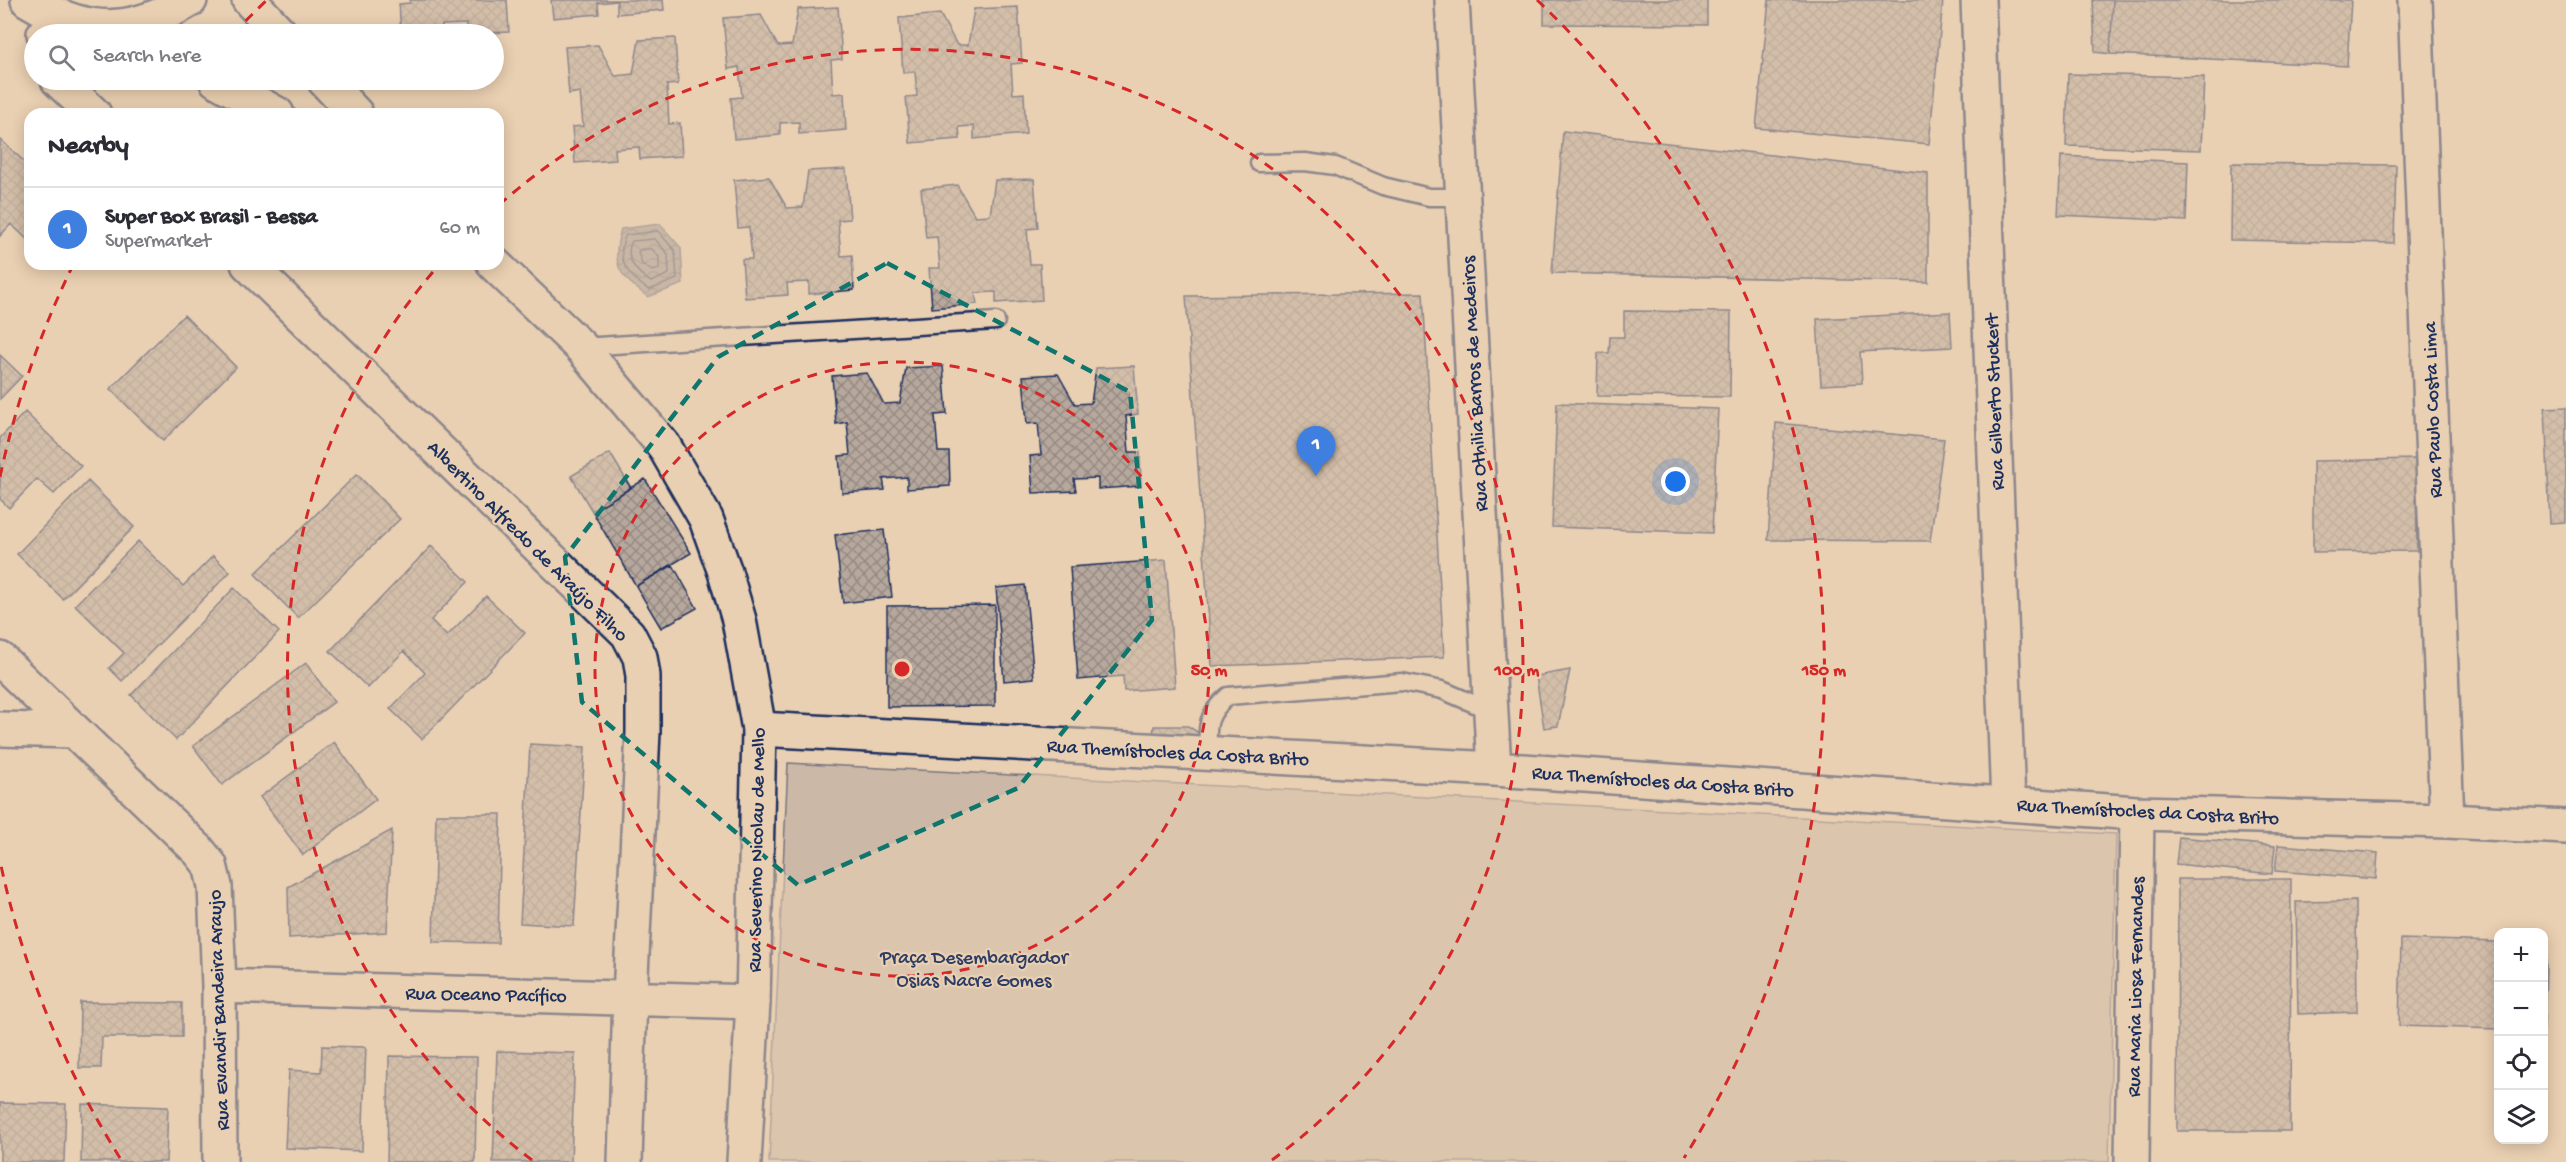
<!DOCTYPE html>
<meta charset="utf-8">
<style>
body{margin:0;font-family:"Gochi Hand",sans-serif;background:#f7f7f7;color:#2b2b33}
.controls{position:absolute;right:18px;bottom:18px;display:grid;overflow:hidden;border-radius:12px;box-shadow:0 3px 15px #0003}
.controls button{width:54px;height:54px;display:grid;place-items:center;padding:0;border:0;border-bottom:2px solid #e1e1e2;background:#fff;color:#2b2b33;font:30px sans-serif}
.you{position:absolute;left:1676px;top:482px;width:21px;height:21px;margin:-15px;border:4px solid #fff;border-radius:50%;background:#1a73e8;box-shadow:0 0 0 9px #1a73e833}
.badge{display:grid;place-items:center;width:39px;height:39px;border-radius:50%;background:#1a73e8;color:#fff;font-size:20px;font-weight:700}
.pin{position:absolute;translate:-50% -50px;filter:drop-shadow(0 2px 3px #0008)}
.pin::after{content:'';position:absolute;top:32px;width:21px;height:18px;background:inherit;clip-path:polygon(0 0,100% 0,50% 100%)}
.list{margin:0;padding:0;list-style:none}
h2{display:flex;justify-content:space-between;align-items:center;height:78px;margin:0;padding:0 24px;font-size:26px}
h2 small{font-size:20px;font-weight:400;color:#7c7c81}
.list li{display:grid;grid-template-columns:39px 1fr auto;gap:18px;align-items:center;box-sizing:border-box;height:84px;padding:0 24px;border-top:2px solid #e1e1e2}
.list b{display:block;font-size:22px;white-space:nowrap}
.list p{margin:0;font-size:20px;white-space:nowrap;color:#7c7c81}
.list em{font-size:20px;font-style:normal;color:#7c7c81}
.icon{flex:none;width:33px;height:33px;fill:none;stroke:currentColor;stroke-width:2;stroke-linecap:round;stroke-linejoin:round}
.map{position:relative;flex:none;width:2566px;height:1162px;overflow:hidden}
.search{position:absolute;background:#fff;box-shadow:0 3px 15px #0003;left:24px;top:24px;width:480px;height:66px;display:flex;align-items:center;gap:15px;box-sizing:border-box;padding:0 21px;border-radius:33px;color:#7c7c81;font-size:22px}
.panel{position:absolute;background:#fff;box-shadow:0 3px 15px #0003;left:24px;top:108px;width:480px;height:162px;border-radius:18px}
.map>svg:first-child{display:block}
.park{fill:#ccb8a6;stroke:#747482;stroke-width:1.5}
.water{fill:url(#water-waves);stroke:#6d6f7f;stroke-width:1.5}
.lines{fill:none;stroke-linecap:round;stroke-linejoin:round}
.shore{stroke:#515974;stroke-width:1.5}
.building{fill:url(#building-cross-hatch);stroke:#1b2f5e;stroke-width:1.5}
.service-casing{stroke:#1b2f5e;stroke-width:21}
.minor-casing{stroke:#1b2f5e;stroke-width:38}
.secondary-casing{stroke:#1b2f5e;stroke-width:38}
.service{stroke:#ead0b2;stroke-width:16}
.minor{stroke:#ead0b2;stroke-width:33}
.secondary{stroke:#ead0b2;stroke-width:33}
.marked{fill:none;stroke:#0f766e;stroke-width:4.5;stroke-dasharray:12 8;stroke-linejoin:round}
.ring{fill:none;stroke:#d62828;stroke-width:3;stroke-dasharray:10 8}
.labels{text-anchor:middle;stroke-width:4.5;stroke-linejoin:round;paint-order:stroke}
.street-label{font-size:20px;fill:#1b2f5e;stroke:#ead0b2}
.park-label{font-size:20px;fill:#2d3d65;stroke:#ead0b2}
.centre{fill:#d62828;stroke:#ead0b2;stroke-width:3}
.ring-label{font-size:18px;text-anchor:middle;font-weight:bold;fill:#d62828;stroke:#ead0b2;stroke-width:4.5;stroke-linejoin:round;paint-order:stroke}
</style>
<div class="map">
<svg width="2566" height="1162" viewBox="0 0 2566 1162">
<defs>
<pattern id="water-waves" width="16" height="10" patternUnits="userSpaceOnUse" patternTransform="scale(1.5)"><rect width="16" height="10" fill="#a39995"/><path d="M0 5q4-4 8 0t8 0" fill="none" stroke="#847d7d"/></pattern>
<pattern id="building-cross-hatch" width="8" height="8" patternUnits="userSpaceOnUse" patternTransform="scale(1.5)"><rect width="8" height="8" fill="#b7a89d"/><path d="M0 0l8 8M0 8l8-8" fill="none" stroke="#948983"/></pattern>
</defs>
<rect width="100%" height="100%" fill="#ead0b2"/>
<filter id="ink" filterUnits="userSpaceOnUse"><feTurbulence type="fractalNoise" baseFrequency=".0167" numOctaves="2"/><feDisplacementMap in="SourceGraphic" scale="12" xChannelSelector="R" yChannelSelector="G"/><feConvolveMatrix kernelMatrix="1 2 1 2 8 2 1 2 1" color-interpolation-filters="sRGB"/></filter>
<g filter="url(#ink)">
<!-- park -->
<path class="park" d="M 788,763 L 2116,834 L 2109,1162 L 769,1162 Z"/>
<!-- water -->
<path class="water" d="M 660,224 L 681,248 L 683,284 L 648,297 C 620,276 610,266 621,229 Z"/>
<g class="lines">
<!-- shore -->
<path class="shore" d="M 658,231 L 675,251 L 677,279 L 649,290 C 629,277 614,259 626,235 Z
M 655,239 L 668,254 L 669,274 L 651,282 C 637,273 623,258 632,241 Z
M 641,249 L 652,249 L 659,257 L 659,269 L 652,271 L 642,264 L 638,252 Z"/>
</g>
<!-- building -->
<path class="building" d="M 410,0 L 507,0 L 509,32 L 466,34 L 466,24 L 442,25 L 443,34 L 401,34 L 399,4 L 410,3 Z
M 551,0 L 663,0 L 664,10 L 617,14 L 617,1 L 598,3 L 599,14 L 553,18 Z
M 1544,0 L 1707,0 L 1707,25 L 1544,24 Z
M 1769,0 L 1943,0 L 1929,144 L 1756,128 Z
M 2093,0 L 2113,0 L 2110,54 L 2095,52 Z
M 2113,0 L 2351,0 L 2347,66 L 2110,54 Z
M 838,7 L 842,59 L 831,60 L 833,94 L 844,93 L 846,130 L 799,134 L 799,122 L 780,123 L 780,135 L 734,139 L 731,98 L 742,97 L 739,67 L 728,69 L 723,18 L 761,15 L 778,46 L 792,45 L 798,9 Z
M 1018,7 L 1022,63 L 1011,64 L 1013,94 L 1024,93 L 1026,134 L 974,139 L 974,126 L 959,127 L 960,139 L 910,143 L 906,97 L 917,96 L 915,72 L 903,73 L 899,18 L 940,14 L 957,45 L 968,45 L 974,9 Z
M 675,38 L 678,84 L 667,85 L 669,124 L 680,123 L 682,156 L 640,159 L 639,147 L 615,149 L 616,160 L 575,163 L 572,127 L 583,126 L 580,92 L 569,94 L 565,47 L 598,45 L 615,76 L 633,74 L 639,40 Z
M 2068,74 L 2204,77 L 2201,150 L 2066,146 Z
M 1563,131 L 1928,173 L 1928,282 L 1552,273 Z
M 0,139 L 30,167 L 30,242 L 11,224 L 0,236 Z
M 2061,156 L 2188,162 L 2186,221 L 2058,215 Z
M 2231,163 L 2396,165 L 2394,243 L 2230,240 Z
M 846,169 L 850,219 L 838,220 L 841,256 L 852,255 L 854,290 L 809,294 L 809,282 L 787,283 L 788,295 L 745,298 L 742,259 L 752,259 L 749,227 L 738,228 L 734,180 L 769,177 L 787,208 L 803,207 L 808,171 Z
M 1034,179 L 1038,228 L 1027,229 L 1030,264 L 1040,264 L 1042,300 L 996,303 L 996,292 L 975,293 L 977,304 L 932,308 L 929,268 L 940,268 L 937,237 L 926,238 L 921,189 L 957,185 L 975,216 L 990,215 L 995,180 Z
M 1423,293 L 1444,657 L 1212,666 L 1186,296 Z
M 1624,311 L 1731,312 L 1730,397 L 1597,396 L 1598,353 L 1609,353 L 1610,337 L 1624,337 Z
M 1950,312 L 1952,347 L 1860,352 L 1862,383 L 1821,385 L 1817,319 Z
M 184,315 L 236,367 L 163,441 L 110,389 Z
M 0,355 L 22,376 L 0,399 Z
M 943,366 L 947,414 L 935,415 L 938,452 L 949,452 L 950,486 L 907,489 L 907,477 L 883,479 L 885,490 L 842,493 L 839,456 L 850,455 L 847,422 L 836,424 L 832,376 L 867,373 L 884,404 L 900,403 L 906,368 Z
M 1134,366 L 1138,414 L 1126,416 L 1129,452 L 1140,452 L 1141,486 L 1098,489 L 1098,478 L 1074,479 L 1076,491 L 1033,493 L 1030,456 L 1041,455 L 1038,423 L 1027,424 L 1023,376 L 1058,374 L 1075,404 L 1091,403 L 1096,368 Z
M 1557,403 L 1718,409 L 1712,533 L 1552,527 Z
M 2566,407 L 2566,522 L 2550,523 L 2545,408 Z
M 25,412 L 81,466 L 54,494 L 37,479 L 9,508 L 0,499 L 0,438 Z
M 1776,423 L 1944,439 L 1930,541 L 1768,540 Z
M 610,453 L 631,488 L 592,511 L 571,476 Z
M 2416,459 L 2417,551 L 2313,552 L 2313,461 Z
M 357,474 L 400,519 L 298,618 L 255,574 Z
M 645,479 L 691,553 L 636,586 L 592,511 Z
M 88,481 L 134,527 L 63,599 L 17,554 Z
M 884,530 L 892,597 L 843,603 L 835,535 Z
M 138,541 L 183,586 L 213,556 L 230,572 L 122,681 L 109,668 L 124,653 L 75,605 Z
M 431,546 L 468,582 L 431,620 L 447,636 L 486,596 L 525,633 L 422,739 L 390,709 L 425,673 L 404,651 L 368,688 L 330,651 Z
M 1166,560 L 1175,687 L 1124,691 L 1123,676 L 1078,680 L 1070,567 Z
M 673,565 L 697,608 L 661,628 L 636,586 Z
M 1025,585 L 1034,678 L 1004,681 L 996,588 Z
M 234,588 L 279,632 L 176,740 L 131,695 Z
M 995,605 L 995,706 L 887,707 L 887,606 Z
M 306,663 L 334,702 L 222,785 L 193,746 Z
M 1570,670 L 1558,726 L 1544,728 L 1536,676 Z
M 1154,726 L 1188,726 L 1199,733 L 1196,740 L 1152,743 Z
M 334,742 L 376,799 L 303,855 L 260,797 Z
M 530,744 L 585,747 L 574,926 L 520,923 Z
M 436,814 L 501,814 L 498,943 L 433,942 Z
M 392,830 L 387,932 L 289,938 L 288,887 Z
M 2179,837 L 2275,846 L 2272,874 L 2176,864 Z
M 2278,845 L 2378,853 L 2376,879 L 2275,871 Z
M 2178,879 L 2291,879 L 2290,1131 L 2177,1131 Z
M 2356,901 L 2357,1012 L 2298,1014 L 2296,902 Z
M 2401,939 L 2498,942 L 2498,1029 L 2399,1026 Z
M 2544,943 L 2547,943 L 2544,1030 Z
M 80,1002 L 182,1003 L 182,1037 L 102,1037 L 101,1068 L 79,1068 Z
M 322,1046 L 366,1047 L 362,1151 L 285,1148 L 289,1070 L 321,1072 Z
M 497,1051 L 575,1053 L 571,1162 L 493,1162 Z
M 389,1056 L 477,1057 L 475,1162 L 387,1162 Z
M 0,1103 L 66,1104 L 64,1162 L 0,1162 Z
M 82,1104 L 168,1107 L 166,1162 L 81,1162 Z"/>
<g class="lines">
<!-- service casing -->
<g class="service-casing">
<path id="service" d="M 1259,163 L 1305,162 L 1335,166 L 1383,186 L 1429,197 L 1463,197
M 582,347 L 996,321
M 1208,753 C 1207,726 1206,715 1228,696 L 1402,682 L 1442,690 L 1491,711"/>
</g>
<!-- minor casing -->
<g class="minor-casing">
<path id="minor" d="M 1452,0 L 1494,769
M 1978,0 L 2008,804
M 2415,0 L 2447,821
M 44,34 L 56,17
M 58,80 L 94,114
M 248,264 L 628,634 L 640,657 L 643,676 L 643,732 L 630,996 L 625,1162
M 0,659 L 198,850 L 210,865 L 215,886 L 219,986 L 220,1162
M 0,729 L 74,731
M 759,729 L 1494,769 L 2137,813 L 2447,821 L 2566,827
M 219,986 L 753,1002
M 2132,1162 L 2137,813"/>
</g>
<!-- secondary casing -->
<g class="secondary-casing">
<path id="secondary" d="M 28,0 C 87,36 131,35 190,0
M 249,0 L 281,34
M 216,80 L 277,114
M 324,80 L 356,114
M 494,264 L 581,347 L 664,446 L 706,519 L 725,572 L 739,620 L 759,729 L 753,1002 L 744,1162"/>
</g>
<!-- service -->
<use href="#service" class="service"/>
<!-- minor -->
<use href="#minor" class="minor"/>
<!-- secondary -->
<use href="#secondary" class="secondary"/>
</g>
</g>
<!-- marked area -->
<path d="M0 0H2566V1162H0ZM 887,263 L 1130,392 L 1152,620 L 1018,788 L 798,885 L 582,702 L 565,557 L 718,357 Z" fill="#ead0b2" fill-opacity=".55" fill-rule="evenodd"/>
<path class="marked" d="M 887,263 L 1130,392 L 1152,620 L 1018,788 L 798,885 L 582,702 L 565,557 L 718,357 Z"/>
<!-- distance rings -->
<g class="ring">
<circle cx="902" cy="669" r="307"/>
<path d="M532 1160A615 615 0 0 1 438 266M499 205A615 615 0 1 1 1272 1160"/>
<path d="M120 1158A922 922 0 0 1 0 861M0 477A922 922 0 0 1 73 265M233 34A922 922 0 0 1 267 0M1537 0A922 922 0 0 1 1684 1158"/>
</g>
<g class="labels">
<!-- street labels -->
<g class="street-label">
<text transform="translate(1473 384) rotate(-93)" y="7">Rua Othilia Barros de Medeiros</text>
<text transform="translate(1993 402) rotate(-92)" y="7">Rua Gilberto Stuckert</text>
<text transform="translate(2431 410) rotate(-92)" y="7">Rua Paulo Costa Lima</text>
<text transform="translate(529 540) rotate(45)" y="7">Albertino Alfredo de Araújo Filho</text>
<text transform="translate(1178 751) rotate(3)" y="7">Rua Themístocles da Costa Brito</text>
<text transform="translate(1663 780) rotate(4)" y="7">Rua Themístocles da Costa Brito</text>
<text transform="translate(2148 810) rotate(3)" y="7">Rua Themístocles da Costa Brito</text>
<text transform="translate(755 850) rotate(-89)" y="7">Rua Severino Nicolau de Mello</text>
<text transform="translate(2134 987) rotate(-89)" y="7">Rua Maria Liosa Fernandes</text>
<text transform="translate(486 993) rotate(1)" y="7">Rua Oceano Pacífico</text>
<text transform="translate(217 1010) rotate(-92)" y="7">Rua Evandir Bandeira Araujo</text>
</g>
<!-- park labels -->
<g class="park-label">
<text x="974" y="963">Praça Desembargador<tspan x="974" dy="23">Osias Nacre Gomes</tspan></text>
</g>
</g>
<circle cx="902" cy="669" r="9" class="centre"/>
<g class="ring-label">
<text x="1209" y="675">50 m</text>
<text x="1517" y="675">100 m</text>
<text x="1824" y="675">150 m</text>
</g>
</svg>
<div class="controls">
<button>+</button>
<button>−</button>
<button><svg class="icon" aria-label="locate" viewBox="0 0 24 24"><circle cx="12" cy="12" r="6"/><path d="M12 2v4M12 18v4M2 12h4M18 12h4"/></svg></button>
<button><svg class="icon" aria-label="layers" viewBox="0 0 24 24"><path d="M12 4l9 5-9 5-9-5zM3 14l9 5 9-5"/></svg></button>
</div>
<div class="you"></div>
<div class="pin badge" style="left:1316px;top:476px;background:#3f7fe0">1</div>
<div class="search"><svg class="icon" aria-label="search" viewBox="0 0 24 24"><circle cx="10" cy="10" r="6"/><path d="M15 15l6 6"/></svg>Search here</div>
<section class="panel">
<h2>Nearby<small></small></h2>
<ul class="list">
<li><span class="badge" style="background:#3f7fe0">1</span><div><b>Super Box Brasil - Bessa</b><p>Supermarket</p></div><em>60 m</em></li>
</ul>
</section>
</div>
